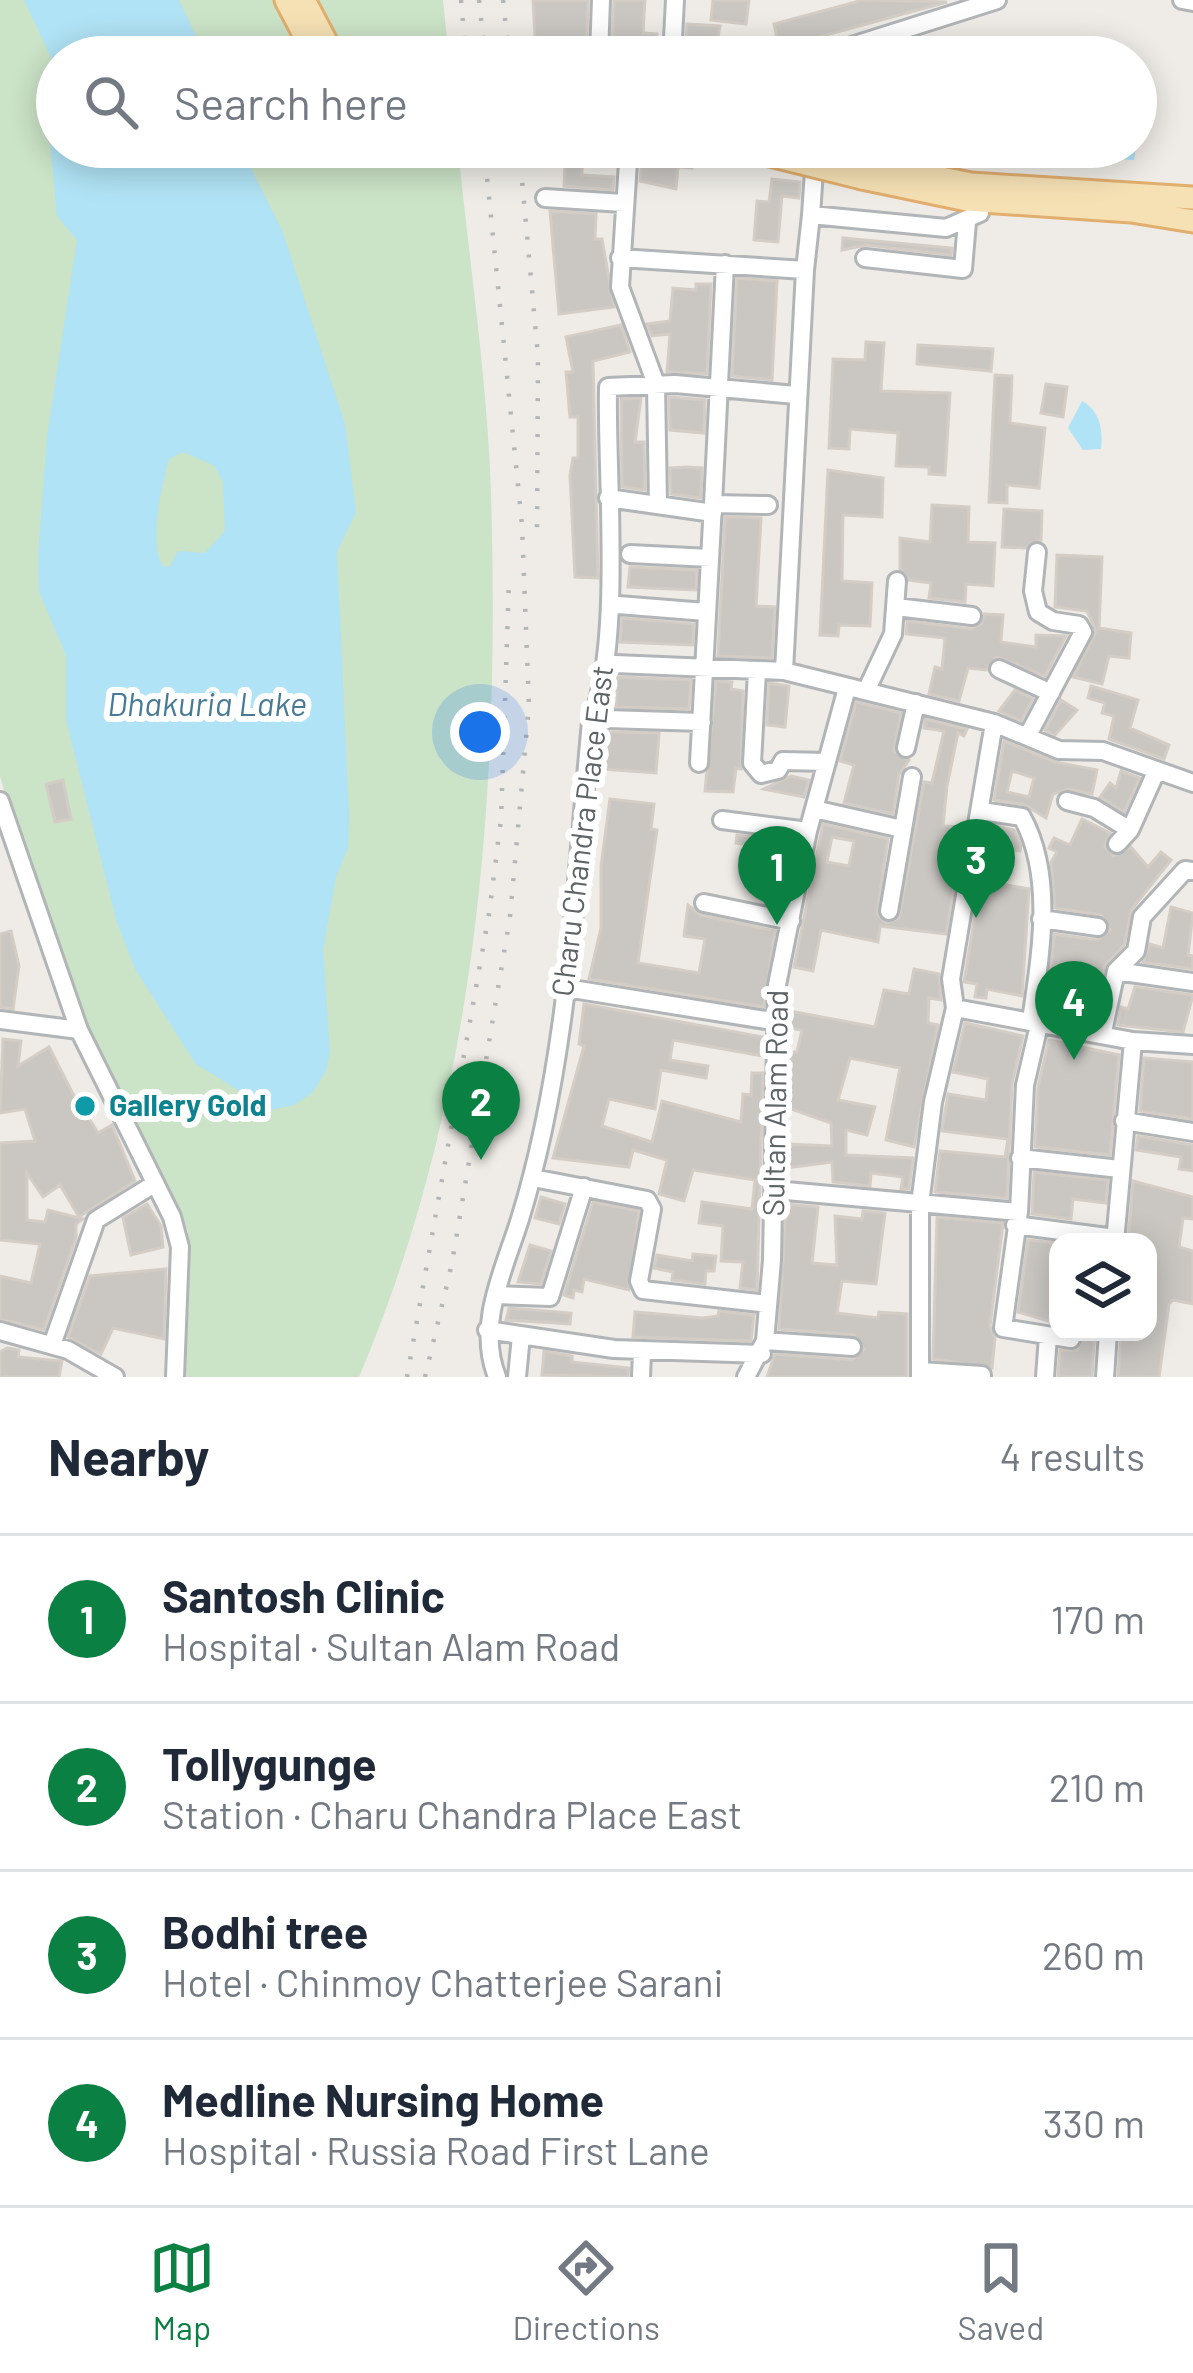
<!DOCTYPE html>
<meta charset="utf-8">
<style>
body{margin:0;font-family:Barlow,sans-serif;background:#f2f2f3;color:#1f2937}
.controls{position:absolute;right:36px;bottom:36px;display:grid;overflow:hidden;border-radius:24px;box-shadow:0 6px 30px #0003}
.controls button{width:108px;height:108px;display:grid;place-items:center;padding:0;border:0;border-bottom:3px solid #e0e1e3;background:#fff;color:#1f2937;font:60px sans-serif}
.you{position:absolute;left:480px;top:732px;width:42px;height:42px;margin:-30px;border:9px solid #fff;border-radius:50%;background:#1a73e8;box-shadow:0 0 0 18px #1a73e833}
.badge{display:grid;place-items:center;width:78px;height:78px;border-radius:50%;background:#0b8043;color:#fff;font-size:39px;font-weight:700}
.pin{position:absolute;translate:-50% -99px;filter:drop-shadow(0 3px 6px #0008)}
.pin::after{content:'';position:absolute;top:63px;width:42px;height:36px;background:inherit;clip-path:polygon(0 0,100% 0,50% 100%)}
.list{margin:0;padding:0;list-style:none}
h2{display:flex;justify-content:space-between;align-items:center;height:156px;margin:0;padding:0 48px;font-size:51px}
h2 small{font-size:39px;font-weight:400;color:#747a83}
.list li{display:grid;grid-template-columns:78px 1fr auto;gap:36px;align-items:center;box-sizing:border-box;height:168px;padding:0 48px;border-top:3px solid #e0e1e3}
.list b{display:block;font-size:45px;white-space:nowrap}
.list p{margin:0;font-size:39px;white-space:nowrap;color:#747a83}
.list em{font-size:39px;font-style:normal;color:#747a83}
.icon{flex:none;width:66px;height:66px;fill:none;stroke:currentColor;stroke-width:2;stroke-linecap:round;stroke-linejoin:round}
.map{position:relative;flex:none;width:1193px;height:1377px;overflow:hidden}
.search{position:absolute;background:#fff;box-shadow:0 6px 30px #0003;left:36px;right:36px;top:36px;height:132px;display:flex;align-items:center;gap:30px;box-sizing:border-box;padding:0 42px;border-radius:66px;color:#747a83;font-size:45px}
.sheet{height:828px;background:#fff}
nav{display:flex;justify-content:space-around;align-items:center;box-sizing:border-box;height:168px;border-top:3px solid #e0e1e3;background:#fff;font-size:33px;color:#747a83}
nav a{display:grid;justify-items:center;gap:6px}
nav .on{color:#0b8043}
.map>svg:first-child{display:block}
.green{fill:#cbe3c7}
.water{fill:#b0e3f5;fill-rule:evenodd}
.building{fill:#cac7c3;stroke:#d3cdc6;stroke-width:3;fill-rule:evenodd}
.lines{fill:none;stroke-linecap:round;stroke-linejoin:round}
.minor-casing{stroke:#b2b5b7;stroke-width:22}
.major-casing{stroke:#e1ae6d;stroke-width:27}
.minor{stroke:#fff;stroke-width:16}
.major{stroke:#f6e1b5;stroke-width:21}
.rail{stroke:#b4b5b5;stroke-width:4.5;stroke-dasharray:3 15;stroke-linecap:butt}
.major-bridge-casing{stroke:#e1ae6d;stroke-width:27;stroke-linecap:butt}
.major-bridge{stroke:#f6e1b5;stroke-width:21}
.culture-dot{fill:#0f9aa8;stroke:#fff;stroke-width:4.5}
.labels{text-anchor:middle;stroke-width:12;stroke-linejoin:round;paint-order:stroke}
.street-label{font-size:30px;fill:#5e6365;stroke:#fff}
.culture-label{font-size:30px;font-weight:bold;fill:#0d838f;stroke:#fff;text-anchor:start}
.water-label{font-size:33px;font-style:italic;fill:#477a96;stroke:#fff}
</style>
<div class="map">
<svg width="1193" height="1377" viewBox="0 0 1193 1377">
<rect width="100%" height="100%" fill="#efece7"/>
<!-- green -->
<path class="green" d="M 0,0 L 443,0 L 449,57 L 57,57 L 57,147 L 458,147 C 469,261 487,377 491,492 C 500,792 478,1098 359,1377 L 183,1377 L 188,1231 L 83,1037 L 44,935 L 0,776 Z"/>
<!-- water -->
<path class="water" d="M 24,0 L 179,0 L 206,57 L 57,57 L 57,70 Z
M 57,96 L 57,147 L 240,147 L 282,230 L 345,424 L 356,512 L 337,552 L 349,815 L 348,848 L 336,877 L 323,949 L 330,1052 L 326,1071 L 312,1093 L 294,1105 L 270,1110 L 196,1064 L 135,969 L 117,923 L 66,720 L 66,655 L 39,592 L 38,558 L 47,436 L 77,240 L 57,216 L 47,109 ZM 183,452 L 215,466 L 223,483 L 225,531 L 205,553 L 178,551 L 170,566 L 164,567 C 147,548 162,484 169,459 Z
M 1033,147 L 1136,147 L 1134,160 L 1036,153 Z
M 1082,401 C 1100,411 1103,429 1101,449 L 1083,450 L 1068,428 Z"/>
<!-- building -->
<path class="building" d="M 533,0 L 588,0 L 587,41 L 565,42 L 560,57 L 536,57 Z
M 614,0 L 645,0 L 643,33 L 657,34 L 656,44 L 612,43 Z
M 713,0 L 749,0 L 746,24 L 711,20 Z
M 863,0 L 947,2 L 779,48 L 774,24 Z
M 687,24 L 720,26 L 717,42 L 773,47 L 772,57 L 685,53 Z
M 566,147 L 583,148 L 582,175 L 614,177 L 613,190 L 564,186 Z
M 643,147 L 694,152 L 692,168 L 678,167 L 676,189 L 640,181 Z
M 772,179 L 800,182 L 799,198 L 782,196 L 778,242 L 754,240 L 757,201 L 769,202 Z
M 550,211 L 596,214 L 595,239 L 602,239 L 614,307 L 559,314 Z
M 843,238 L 952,248 L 951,255 L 866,245 L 842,250 Z
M 737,278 L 777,281 L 772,380 L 732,376 Z
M 696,284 L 711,284 L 707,374 L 667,372 L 670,334 L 652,336 L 647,324 L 670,321 L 673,288 L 696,290 Z
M 621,325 L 630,352 L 593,361 L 598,578 L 575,577 L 570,475 L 573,458 L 578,458 L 578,417 L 570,417 L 566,372 L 573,372 L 566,337 Z
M 866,342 L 884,343 L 881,391 L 950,393 L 945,475 L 929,474 L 929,467 L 896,466 L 898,433 L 850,429 L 849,449 L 829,448 L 833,359 L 865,360 Z
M 918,345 L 993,349 L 991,371 L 917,364 Z
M 995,375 L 1012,376 L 1010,423 L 1045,428 L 1039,488 L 1007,485 L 1007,503 L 989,502 Z
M 1046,384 L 1067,387 L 1063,417 L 1041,413 Z
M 669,397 L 705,400 L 704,433 L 670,430 Z
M 641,398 L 635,442 L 644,442 L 645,490 L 622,487 L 621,399 Z
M 686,467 L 702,468 L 701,498 L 671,494 L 670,468 Z
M 828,470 L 883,478 L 882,517 L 843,515 L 842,581 L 872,583 L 870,626 L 839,625 L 838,636 L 820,635 Z
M 932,505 L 969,507 L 968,542 L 995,543 L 993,586 L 966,584 L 965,602 L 929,598 L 931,583 L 909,580 L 900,569 L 900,538 L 930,542 Z
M 1004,509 L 1042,511 L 1041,540 L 1025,548 L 1002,547 Z
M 725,517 L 761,518 L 756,606 L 775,607 L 772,658 L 718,656 Z
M 1057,555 L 1102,557 L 1099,628 L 1131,633 L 1129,658 L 1109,656 L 1102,684 L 1073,677 L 1096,631 L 1087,611 L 1055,607 Z
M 630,567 L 697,570 L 696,590 L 628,587 Z
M 984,614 L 1003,615 L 1001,642 L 1036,647 L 1036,635 L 1066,636 L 1045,676 L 997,657 L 986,670 L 968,668 L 959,701 L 929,694 L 935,667 L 942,669 L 945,638 L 906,634 L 907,621 L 972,629 L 981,624 Z
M 622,618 L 694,624 L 693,645 L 620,642 Z
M 617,677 L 691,680 L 689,709 L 616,707 Z
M 716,681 L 732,682 L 731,689 L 743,691 L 741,769 L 736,768 L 733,792 L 705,791 Z
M 769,683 L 789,686 L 785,727 L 767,725 Z
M 1091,686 L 1138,700 L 1130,728 L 1169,745 L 1164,759 L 1109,739 L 1114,716 L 1102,713 L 1105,703 L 1088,698 Z
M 1015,690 L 1033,699 L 1021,721 L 999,711 Z
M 1061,700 L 1077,710 L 1055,735 L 1045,730 Z
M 856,702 L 901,713 L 894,751 L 909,760 L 899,775 L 893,814 L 844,803 L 854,765 L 840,761 Z
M 925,719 L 967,729 L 964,736 L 958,733 L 947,786 L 943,826 L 964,827 L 946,934 L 880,926 L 878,942 L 821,930 L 813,971 L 794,967 L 823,824 L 888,839 L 877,914 L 886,923 L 899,918 L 924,782 L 932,783 L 944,731 L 924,728 ZM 832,837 L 854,841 L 849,866 L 827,862 Z
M 607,732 L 659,733 L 656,773 L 603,769 Z
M 1004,741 L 1055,762 L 1097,770 L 1092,794 L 1069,789 L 1053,794 L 1046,818 L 1025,805 L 994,800 ZM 1012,771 L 1034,778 L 1029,797 L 1007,792 Z
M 1121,771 L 1140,778 L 1124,812 L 1100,797 L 1110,783 L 1116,788 Z
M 791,776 L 809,780 L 804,797 L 764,789 Z
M 63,780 L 71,819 L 55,822 L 46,784 Z
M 610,799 L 654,804 L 651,829 L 657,830 L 638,963 L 699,973 L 705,939 L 684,936 L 688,905 L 701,915 L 775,931 L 764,1007 L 589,979 L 601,928 L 601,866 Z
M 1082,819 L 1110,833 L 1105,847 L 1113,856 L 1131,847 L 1148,867 L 1161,852 L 1171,860 L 1132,909 L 1124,945 L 1104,967 L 1096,1003 L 1048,993 L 1054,934 L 1097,940 L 1110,930 L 1101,915 L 1055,908 L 1051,862 L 1057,852 L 1049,848 L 1054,838 L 1070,845 Z
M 990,825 L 1014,830 L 1021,846 L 1020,851 L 996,847 L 991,882 L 1029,889 L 1022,996 L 987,989 L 986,998 L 975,997 L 977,984 L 964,982 Z
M 737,835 L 793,842 L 786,876 L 767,873 L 767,848 L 736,843 Z
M 1171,907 L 1193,913 L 1188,955 L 1193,956 L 1193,969 L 1143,962 L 1150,944 L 1163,948 Z
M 11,931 L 19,966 L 13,1009 L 0,1007 L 0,934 Z
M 914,969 L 939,974 L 941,1000 L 929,998 L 928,1023 L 938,1025 L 914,1147 L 886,1140 L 900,1068 L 850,1058 L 838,1100 L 875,1107 L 867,1135 L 846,1130 L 846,1155 L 913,1158 L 909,1189 L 901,1189 L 903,1177 L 871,1173 L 870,1186 L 833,1182 L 832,1162 L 786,1168 L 787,1144 L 832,1146 L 831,1123 L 788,1108 L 789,1052 L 797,1052 L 802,1030 L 789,1028 L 790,1011 L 875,1027 L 884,990 L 909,994 Z
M 1135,987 L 1193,995 L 1183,1032 L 1118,1025 L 1121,1007 L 1128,1009 Z
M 584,1004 L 763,1037 L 763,1056 L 673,1040 L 670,1060 L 708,1066 L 706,1078 L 661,1070 L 655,1109 L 609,1099 L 602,1126 L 652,1142 L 662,1101 L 741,1122 L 743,1094 L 751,1095 L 752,1073 L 763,1073 L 757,1290 L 740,1288 L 743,1262 L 721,1261 L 723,1226 L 699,1223 L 702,1202 L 752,1209 L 755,1180 L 693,1170 L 684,1201 L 659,1194 L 667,1160 L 633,1150 L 629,1167 L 553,1158 L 584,1046 L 579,1044 Z
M 965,1023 L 1023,1036 L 1012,1084 L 1007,1198 L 935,1192 L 940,1151 L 1005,1157 L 1008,1139 L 942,1131 L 948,1094 L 986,1100 L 988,1079 L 953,1072 Z
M 3,1039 L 21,1041 L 18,1066 L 49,1047 L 73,1094 L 79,1102 L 87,1097 L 93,1107 L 85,1112 L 98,1133 L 112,1125 L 135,1181 L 79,1217 L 60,1185 L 43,1197 L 27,1173 L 27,1220 L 45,1222 L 48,1210 L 83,1219 L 76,1224 L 76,1238 L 44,1330 L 0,1319 L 0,1276 L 31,1283 L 40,1244 L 0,1240 L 0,1143 L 35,1141 L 25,1109 L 0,1113 Z
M 1049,1040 L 1119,1055 L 1110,1155 L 1035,1147 L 1038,1087 Z
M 1144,1058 L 1193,1062 L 1193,1119 L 1140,1111 Z
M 1138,1136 L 1193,1145 L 1193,1171 L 1179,1169 L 1181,1157 L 1136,1150 Z
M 1034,1172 L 1108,1180 L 1106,1203 L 1073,1199 L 1071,1219 L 1032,1214 Z
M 1133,1181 L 1193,1197 L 1193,1219 L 1183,1218 L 1179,1247 L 1193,1251 L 1193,1304 L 1173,1300 L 1169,1304 L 1159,1377 L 1118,1377 L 1121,1332 L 1148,1333 L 1151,1303 L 1148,1242 L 1128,1242 Z
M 541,1197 L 565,1204 L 559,1224 L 535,1218 Z
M 593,1202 L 639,1211 L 629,1290 L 584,1279 L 582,1292 L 574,1290 L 573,1298 L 564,1295 Z
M 147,1204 L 161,1226 L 163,1247 L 131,1255 L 123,1218 Z
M 786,1204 L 818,1207 L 812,1263 L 837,1265 L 835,1216 L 862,1219 L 863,1211 L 885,1213 L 876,1284 L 842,1281 L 837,1313 L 878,1318 L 879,1312 L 907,1314 L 907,1377 L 767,1377 L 775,1354 L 852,1360 L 864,1349 L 854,1335 L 779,1329 Z
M 937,1217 L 1003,1223 L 990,1326 L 995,1338 L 992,1368 L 933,1359 Z
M 1028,1240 L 1058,1243 L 1058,1324 L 1018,1312 Z
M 530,1245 L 551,1251 L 541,1284 L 518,1282 Z
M 693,1254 L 716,1256 L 714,1271 L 706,1271 L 705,1284 L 672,1280 L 673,1272 L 654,1268 L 657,1255 L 692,1261 Z
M 166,1269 L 164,1339 L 113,1328 L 101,1354 L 68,1337 L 90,1276 Z
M 509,1308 L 571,1313 L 570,1324 L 506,1320 Z
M 719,1311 L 754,1315 L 751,1341 L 633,1337 L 635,1312 L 703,1318 L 718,1316 Z
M 1084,1332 L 1095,1332 L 1092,1377 L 1058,1377 L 1060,1350 L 1077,1350 Z
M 7,1348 L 19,1350 L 18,1357 L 62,1361 L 59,1377 L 0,1377 L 0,1352 Z
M 544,1351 L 572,1356 L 572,1362 L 629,1368 L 628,1377 L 542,1375 Z"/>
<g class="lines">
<!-- minor casing -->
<g class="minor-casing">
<path id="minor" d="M 1182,0 L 1193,2
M 572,53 L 599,55 L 601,0
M 599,55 L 672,57
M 672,57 L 675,0
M 817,57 L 997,0
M 629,147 L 620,287 L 656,384 L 658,504
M 545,198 L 623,203
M 811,215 L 815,156
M 620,258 L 805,270 L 811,215 L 946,228 L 980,213
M 865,258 L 963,269 L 967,222
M 805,270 L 784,671 L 994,723 L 1059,750 L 1103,751 L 1193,783
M 608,498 L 713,513
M 713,504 L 725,264
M 630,554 L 710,558
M 618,605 L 706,612
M 896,607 L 972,616
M 615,664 L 784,671
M 999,669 L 1051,693
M 757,671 L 752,763 L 761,774 L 778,770 L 783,761 L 827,762
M 866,691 L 893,634 L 897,581
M 607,719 L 702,722
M 1028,735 L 1083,632 L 1079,625 L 1053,621 L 1038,612 L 1033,591 L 1037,552
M 906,748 L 916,703
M 699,763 L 713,504 L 768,505
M 0,801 L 79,1030 L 172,1217 L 180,1247 L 175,1377
M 1067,801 L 1094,808 L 1130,830
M 814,809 L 902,829
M 981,811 L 1022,817 C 1054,875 1041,951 1032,1014 L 1039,1025 L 1025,1085 L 1019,1212 L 1003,1328 L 1071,1339 L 1071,1332
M 722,820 L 808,831
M 1117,844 L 1130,830 L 1156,772
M 704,903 L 791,921
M 889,911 L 912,777
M 1041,919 L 1098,927
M 1116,971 L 1193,982
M 566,988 L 778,1022
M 955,1008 L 1133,1041 L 1193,1045
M 0,1020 L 79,1030
M 1103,1032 L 1116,971 L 1136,951 L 1142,917 L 1185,870 L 1193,871
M 1124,1121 L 1193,1132
M 1020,1158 L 1120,1169
M 533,1178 L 647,1200 L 652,1209 L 639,1281 L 643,1290 L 768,1304
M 775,1190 L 1019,1212
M 1015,1225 L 1115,1238
M 1115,1242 L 1133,1041
M 496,1295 L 550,1297 L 584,1187
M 487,1330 L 614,1349 L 762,1354
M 0,1331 L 68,1350 L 115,1377
M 765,1341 L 852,1347
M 52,1345 L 96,1220 L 154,1184
M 920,1371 L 982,1375
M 497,1377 C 476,1324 504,1270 520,1219 C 569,1060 575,887 591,722 C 623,644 606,476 608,387 L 675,384 L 796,395
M 517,1377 L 521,1336
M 641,1377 L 642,1351
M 746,1377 L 765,1341 L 772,1260 L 777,985 L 808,831 L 847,688
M 920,1377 L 920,1204 L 933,1102 L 955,1008 L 951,979 L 994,723
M 1045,1377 L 1048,1336
M 1105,1377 L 1108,1332"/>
</g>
<!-- major casing -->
<g class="major-casing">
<path id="major" d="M 286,0 L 316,57
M 304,0 L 334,57
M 862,162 L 971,184 L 1193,198
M 862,178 L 967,200 L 1131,211 L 1193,221"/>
</g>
<!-- minor -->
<use href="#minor" class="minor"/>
<!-- major -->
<use href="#major" class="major"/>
<!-- rail -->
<path class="rail" d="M 461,0 L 466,57
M 479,0 L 485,57
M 503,0 L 509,57
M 519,147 L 538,356 L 537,534
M 407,1377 L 489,914 L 501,819 L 509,581
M 425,1377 L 452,1263 L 510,917 L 529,706 L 522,525 L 484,147"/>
<!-- major-bridge casing -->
<g class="major-bridge-casing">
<path id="major-bridge" d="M 737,147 L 862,178
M 801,147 L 862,162"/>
</g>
<!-- major-bridge -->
<use href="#major-bridge" class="major-bridge"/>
</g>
<!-- markers -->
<circle class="culture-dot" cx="85" cy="1106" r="12"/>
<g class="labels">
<!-- street labels -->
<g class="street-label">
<text transform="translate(583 831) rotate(-83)" y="10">Charu Chandra Place East</text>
<text transform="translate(776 1103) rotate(-89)" y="10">Sultan Alam Road</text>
</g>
<!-- culture labels -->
<g class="culture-label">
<text x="109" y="1116">Gallery Gold</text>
</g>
<!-- water labels -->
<g class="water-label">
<text x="207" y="716">Dhakuria Lake</text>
</g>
</g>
</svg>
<div class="controls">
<button><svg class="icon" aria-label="layers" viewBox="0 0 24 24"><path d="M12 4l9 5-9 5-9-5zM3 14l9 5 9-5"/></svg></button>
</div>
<div class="you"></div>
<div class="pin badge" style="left:777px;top:925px">1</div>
<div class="pin badge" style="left:481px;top:1160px">2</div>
<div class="pin badge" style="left:976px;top:918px">3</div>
<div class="pin badge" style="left:1074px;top:1060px">4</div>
<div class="search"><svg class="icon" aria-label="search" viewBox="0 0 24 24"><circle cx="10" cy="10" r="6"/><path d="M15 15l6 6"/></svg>Search here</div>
</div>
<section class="sheet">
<h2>Nearby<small>4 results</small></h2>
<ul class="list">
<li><span class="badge">1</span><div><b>Santosh Clinic</b><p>Hospital · Sultan Alam Road</p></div><em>170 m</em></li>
<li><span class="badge">2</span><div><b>Tollygunge</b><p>Station · Charu Chandra Place East</p></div><em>210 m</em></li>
<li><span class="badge">3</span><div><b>Bodhi tree</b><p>Hotel · Chinmoy Chatterjee Sarani</p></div><em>260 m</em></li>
<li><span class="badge">4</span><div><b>Medline Nursing Home</b><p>Hospital · Russia Road First Lane</p></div><em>330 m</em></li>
</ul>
</section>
<nav>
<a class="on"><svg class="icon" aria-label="map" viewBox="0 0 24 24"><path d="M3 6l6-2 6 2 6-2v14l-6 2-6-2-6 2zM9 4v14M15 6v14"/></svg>Map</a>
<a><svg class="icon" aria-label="directions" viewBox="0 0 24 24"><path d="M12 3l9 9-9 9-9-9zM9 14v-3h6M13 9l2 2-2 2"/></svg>Directions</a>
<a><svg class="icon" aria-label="saved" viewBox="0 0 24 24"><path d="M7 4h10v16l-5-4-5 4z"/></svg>Saved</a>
</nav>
